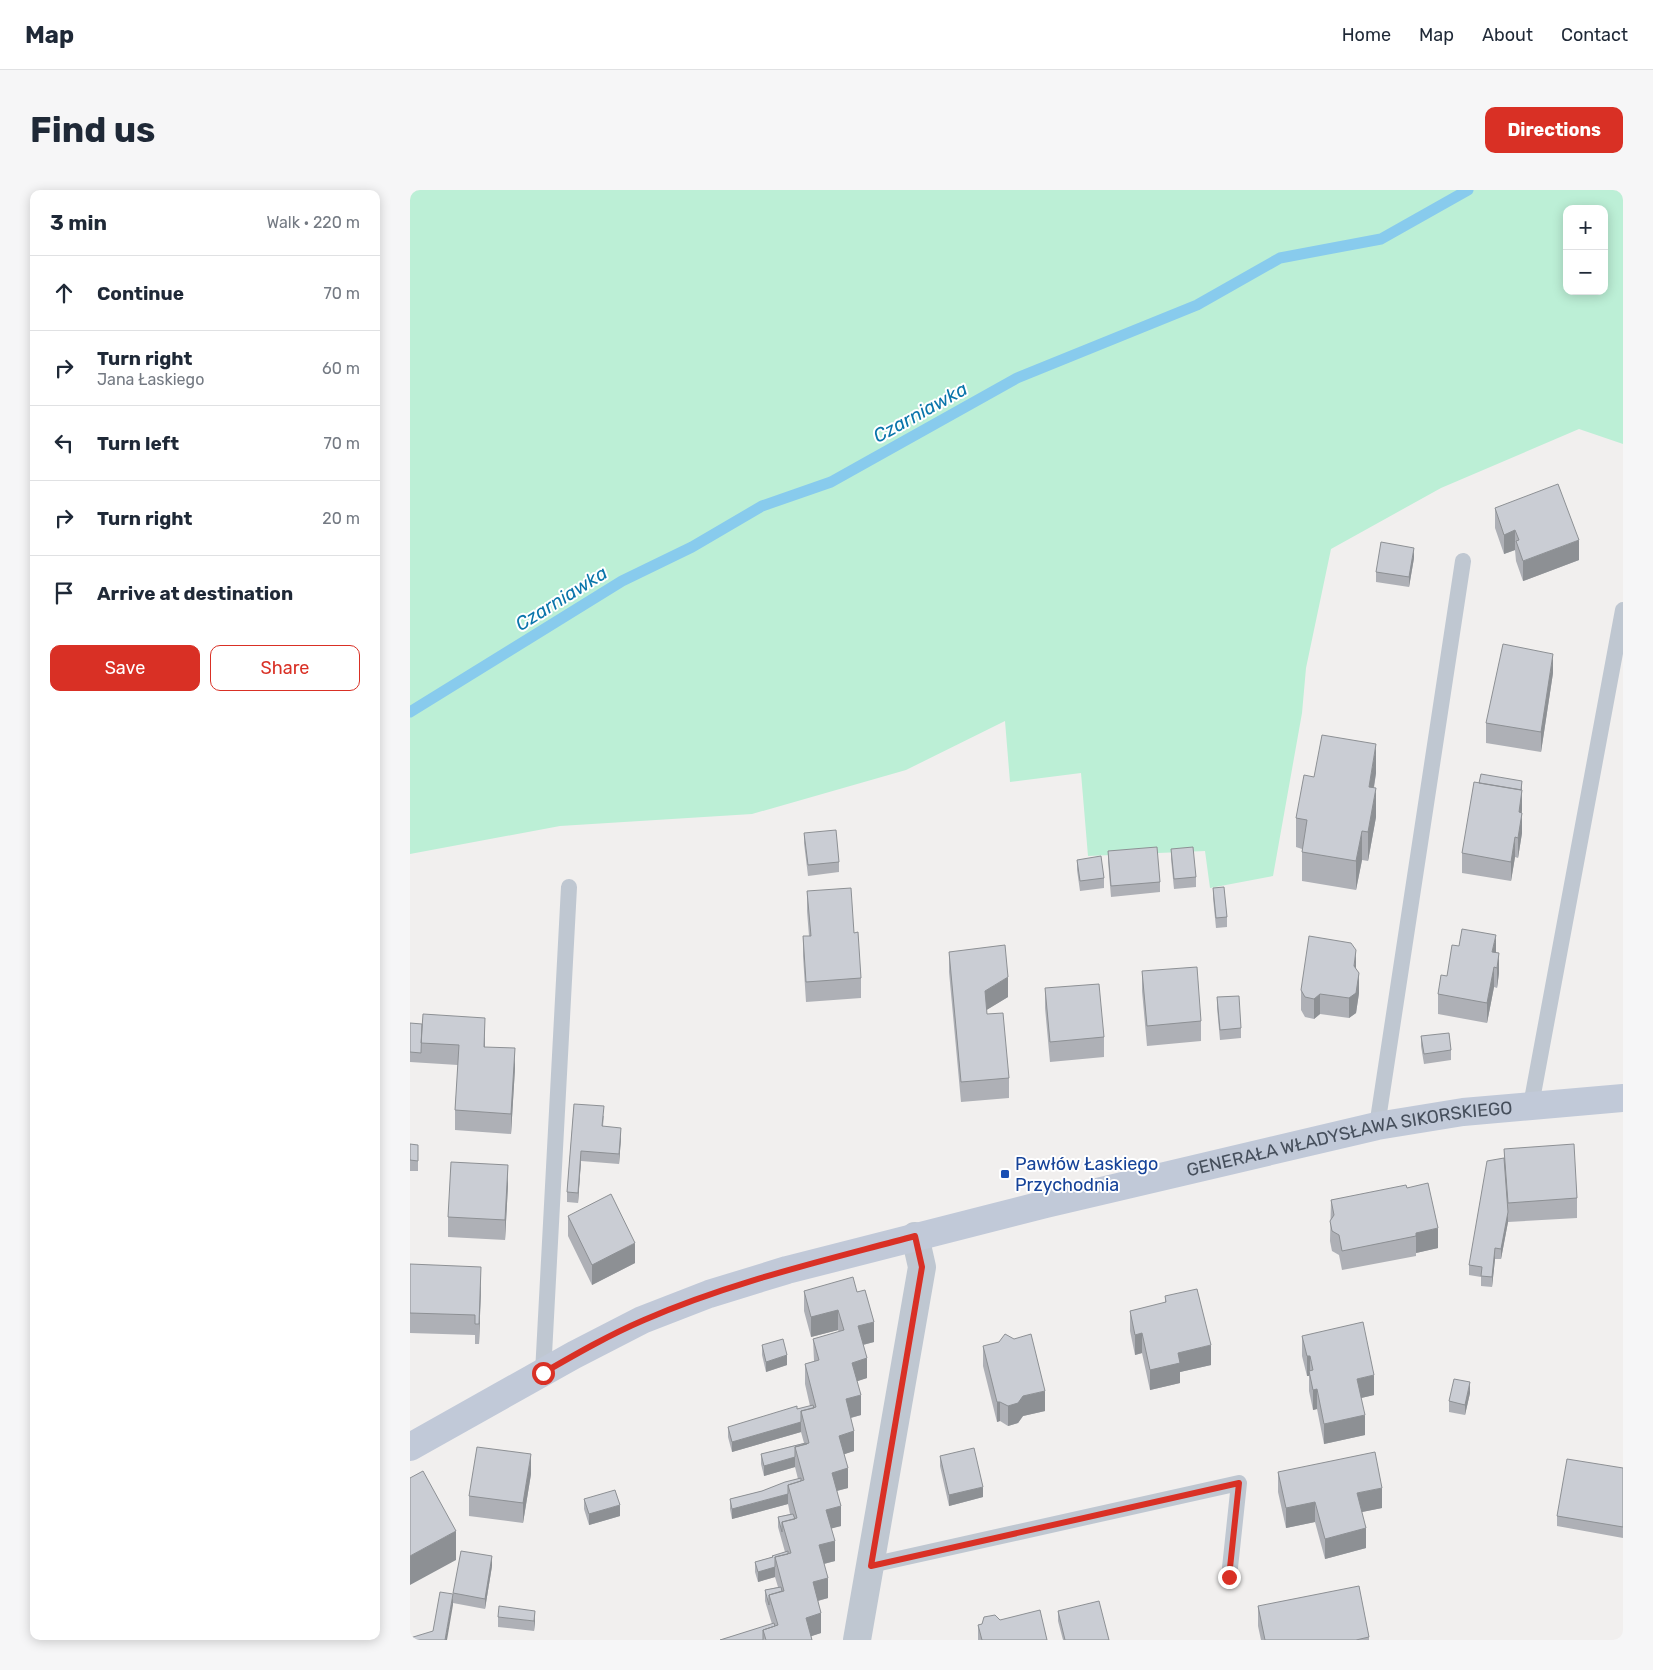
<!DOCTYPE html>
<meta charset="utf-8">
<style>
body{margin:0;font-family:Rubik,sans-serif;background:#f6f6f7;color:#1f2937}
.controls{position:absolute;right:15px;top:15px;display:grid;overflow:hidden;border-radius:10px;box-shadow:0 2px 12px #0003}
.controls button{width:45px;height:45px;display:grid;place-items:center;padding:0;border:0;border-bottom:1px solid #e0e1e3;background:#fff;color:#1f2937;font:25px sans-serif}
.stop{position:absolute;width:15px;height:15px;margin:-11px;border:4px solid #d93025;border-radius:50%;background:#fff}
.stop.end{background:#d93025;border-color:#fff;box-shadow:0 1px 5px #0008}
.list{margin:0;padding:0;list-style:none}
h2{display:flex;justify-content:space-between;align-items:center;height:65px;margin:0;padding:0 20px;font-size:21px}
h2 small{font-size:16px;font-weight:400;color:#747a83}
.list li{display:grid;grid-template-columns:32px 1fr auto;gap:15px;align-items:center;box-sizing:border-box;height:75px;padding:0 20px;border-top:1px solid #e0e1e3}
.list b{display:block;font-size:19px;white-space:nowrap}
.list p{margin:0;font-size:16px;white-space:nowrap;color:#747a83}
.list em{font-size:16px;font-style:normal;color:#747a83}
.actions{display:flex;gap:10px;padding:15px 20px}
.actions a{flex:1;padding:11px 0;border:1px solid #d93025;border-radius:10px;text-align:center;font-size:18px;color:#d93025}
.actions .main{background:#d93025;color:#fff}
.icon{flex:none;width:28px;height:28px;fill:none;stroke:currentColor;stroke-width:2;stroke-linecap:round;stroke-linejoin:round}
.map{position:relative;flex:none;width:1213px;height:1450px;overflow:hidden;border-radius:10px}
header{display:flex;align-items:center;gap:30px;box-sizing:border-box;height:70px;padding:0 25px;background:#fff;border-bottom:1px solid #e0e1e3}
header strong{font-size:24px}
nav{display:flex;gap:28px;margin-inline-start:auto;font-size:18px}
.intro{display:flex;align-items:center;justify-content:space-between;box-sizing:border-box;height:120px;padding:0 30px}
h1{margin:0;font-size:35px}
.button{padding:12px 22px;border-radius:10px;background:#d93025;color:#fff;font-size:18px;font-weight:700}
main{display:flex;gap:30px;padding:0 30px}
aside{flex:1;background:#fff;border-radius:10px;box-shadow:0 2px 12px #0003}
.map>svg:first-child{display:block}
.green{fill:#bcefd6;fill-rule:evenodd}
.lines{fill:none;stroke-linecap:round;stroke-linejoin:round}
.stream{stroke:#88cbed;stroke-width:11}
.lane{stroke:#bfc7d1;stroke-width:16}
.street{stroke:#bfc7d1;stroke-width:28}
.secondary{stroke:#c1c9d8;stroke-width:28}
.wall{fill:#aeb0b6}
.shaded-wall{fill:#8d9094}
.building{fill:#cacdd4;stroke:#8d9094}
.route{stroke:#d93025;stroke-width:6}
.transit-dot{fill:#1a4fb4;stroke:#fff;stroke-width:2}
.labels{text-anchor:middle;stroke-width:4;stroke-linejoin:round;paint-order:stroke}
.street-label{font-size:18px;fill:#464f5c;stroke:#fff}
.transit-label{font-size:18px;fill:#164399;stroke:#fff;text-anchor:start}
.water-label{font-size:19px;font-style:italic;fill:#0a75ab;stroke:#fff}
</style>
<header>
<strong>Map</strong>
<nav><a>Home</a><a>Map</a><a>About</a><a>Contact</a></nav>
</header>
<div class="intro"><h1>Find us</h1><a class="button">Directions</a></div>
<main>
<aside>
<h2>3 min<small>Walk · 220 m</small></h2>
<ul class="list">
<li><svg class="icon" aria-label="ahead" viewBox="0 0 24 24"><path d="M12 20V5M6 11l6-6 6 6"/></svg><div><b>Continue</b></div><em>70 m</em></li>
<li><svg class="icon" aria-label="right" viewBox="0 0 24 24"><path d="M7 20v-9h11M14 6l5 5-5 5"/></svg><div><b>Turn right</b><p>Jana Łaskiego</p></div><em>60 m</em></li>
<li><svg class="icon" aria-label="left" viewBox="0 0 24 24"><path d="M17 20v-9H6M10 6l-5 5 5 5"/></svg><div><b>Turn left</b></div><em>70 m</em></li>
<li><svg class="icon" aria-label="right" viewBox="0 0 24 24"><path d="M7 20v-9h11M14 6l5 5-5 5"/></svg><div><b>Turn right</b></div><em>20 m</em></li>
<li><svg class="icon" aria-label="arrive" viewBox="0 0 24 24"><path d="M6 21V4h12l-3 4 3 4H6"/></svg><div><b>Arrive at destination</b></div></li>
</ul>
<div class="actions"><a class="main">Save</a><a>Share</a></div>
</aside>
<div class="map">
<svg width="1213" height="1450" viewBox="0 0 1213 1450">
<rect width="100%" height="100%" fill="#f1efee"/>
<!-- green -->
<path class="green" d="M 0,0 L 1213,0 L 1213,254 L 1169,239 L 1031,298 L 921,359 L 896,478 L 892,523 L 863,686 L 800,698 L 795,661 L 678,666 L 671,583 L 600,592 L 595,531 L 496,580 L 342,624 L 150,636 L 0,664 ZM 1157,19 L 1194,19 L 1194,101 L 1157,101 Z"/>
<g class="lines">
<!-- stream -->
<path class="stream" d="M 0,522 L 212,391 L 282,357 L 352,316 L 421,292 L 607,188 L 787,115 L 870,68 L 971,49 L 1058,0"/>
<!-- lane -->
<path class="lane" d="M 1121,915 L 1213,420
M 967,936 L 1053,371
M 133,1183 L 159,697
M 461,1375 L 829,1293 L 819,1387"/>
<!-- street -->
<path class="street" d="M 447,1450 L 512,1077 L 505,1046"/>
<!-- secondary -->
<path class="secondary" id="s1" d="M 0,1257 L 164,1165 L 232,1130 L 299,1104 L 377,1080 L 636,1014 L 967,936 L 1053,922 L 1213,908"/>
</g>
<!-- wall -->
<path class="wall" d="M 1085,318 L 1169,370 L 1113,391 L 1106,371 L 1105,360 L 1094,364 L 1085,338 Z
M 1004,368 L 999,397 L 966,392 L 966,382 Z
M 1143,483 L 1131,562 L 1076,553 L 1076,533 Z
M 966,583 L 964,598 L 966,627 L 958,671 L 952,670 L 946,700 L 892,691 L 892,659 L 886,657 L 886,628 L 904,587 Z
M 1112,591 L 1112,643 L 1108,668 L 1105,667 L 1101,691 L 1052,683 L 1052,663 L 1069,593 Z
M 394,643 L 429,672 L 429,682 L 398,686 L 394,653 Z
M 761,659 L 786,687 L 786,697 L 764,699 L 761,669 Z
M 698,661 L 750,692 L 750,702 L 701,707 L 698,671 Z
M 667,670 L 694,688 L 694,698 L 670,701 L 667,680 Z
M 803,698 L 817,727 L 817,737 L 806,738 L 803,708 Z
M 397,701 L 451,788 L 451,808 L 396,812 L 393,766 L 393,746 L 399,746 L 397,721 Z
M 539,762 L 598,807 L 576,820 L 577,824 L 599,888 L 599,908 L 551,912 L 539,782 Z
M 1086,763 L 1089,783 L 1087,798 L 1084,797 L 1077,833 L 1028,824 L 1028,804 L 1037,786 Z
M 946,779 L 949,803 L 946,823 L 939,828 L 910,824 L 904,829 L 895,827 L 891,820 L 891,800 Z
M 732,781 L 791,831 L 791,851 L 737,856 L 732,801 Z
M 635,798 L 694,847 L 694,867 L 640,872 L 635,818 Z
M 807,807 L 831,838 L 831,848 L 810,850 L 807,818 Z
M 0,833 L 75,848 L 75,857 L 105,878 L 101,944 L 45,940 L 45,920 L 48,875 L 0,872 Z
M 1011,846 L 1041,860 L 1041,870 L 1014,874 L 1011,856 Z
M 164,914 L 194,926 L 193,936 L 211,948 L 209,974 L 171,971 L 168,1013 L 157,1012 L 157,1002 Z
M 0,954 L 8,965 L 8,981 L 0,981 Z
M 1094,959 L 1167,1008 L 1167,1028 L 1098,1032 L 1091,1069 L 1085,1069 L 1082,1097 L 1071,1096 L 1071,1087 L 1059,1085 L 1059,1075 L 1094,969 Z
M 98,995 L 95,1050 L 38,1047 L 38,1027 Z
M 997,998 L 1028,1058 L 1006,1063 L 1006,1066 L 932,1080 L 929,1065 L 922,1061 L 920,1051 L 921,1010 Z
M 158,1026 L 225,1073 L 182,1095 L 158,1046 Z
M 0,1074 L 71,1097 L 69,1154 L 65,1154 L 65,1145 L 0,1143 Z
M 394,1101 L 447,1102 L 464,1152 L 453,1155 L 457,1188 L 447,1191 L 451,1225 L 441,1228 L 444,1261 L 434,1264 L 438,1298 L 427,1301 L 431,1336 L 421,1338 L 425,1371 L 414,1374 L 418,1408 L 408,1411 L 411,1443 L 401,1446 L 402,1450 L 310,1450 L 362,1434 L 355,1411 L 355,1400 L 368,1397 L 365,1387 L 348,1392 L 345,1382 L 345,1372 L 362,1367 L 375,1362 L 368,1337 L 368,1327 L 380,1324 L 378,1314 L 322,1329 L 320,1319 L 320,1309 L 352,1301 L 388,1289 L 385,1277 L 354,1286 L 351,1274 L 351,1264 L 394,1253 L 391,1242 L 322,1262 L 318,1247 L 318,1237 L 400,1216 L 395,1194 L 395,1174 L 404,1171 L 403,1149 L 429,1142 L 428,1140 L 401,1147 L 394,1121 Z
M 755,1106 L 801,1175 L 770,1182 L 770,1193 L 740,1200 L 732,1163 L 725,1165 L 720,1141 L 720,1121 L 755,1113 Z
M 892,1146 L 964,1205 L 951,1208 L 955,1245 L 914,1254 L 907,1219 L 903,1220 L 899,1201 L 899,1186 L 897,1186 L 892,1166 Z
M 352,1155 L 377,1175 L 356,1182 L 352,1165 Z
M 573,1156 L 635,1221 L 613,1226 L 608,1233 L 598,1236 L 590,1231 L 587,1232 L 573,1176 Z
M 1060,1203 L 1055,1225 L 1039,1222 L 1039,1211 Z
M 530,1266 L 573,1307 L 539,1316 L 530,1276 Z
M 1213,1278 L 1213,1348 L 1147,1336 L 1147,1326 Z
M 868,1282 L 972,1318 L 952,1322 L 956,1358 L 915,1369 L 905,1332 L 876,1338 L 868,1302 Z
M 121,1284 L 113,1333 L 59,1326 L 59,1306 Z
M 174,1309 L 210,1326 L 179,1335 L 174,1319 Z
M 82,1376 L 75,1419 L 43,1413 L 43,1403 Z
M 848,1416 L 959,1447 L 959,1450 L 851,1450 L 848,1436 Z
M 648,1421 L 699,1450 L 653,1450 L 648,1431 Z
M 88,1427 L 125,1431 L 124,1441 L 88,1437 Z
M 590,1430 L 637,1450 L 568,1450 L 568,1435 Z"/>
<!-- shaded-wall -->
<path class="shaded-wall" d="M 1105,340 L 1105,360 L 1094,364 L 1094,345 Z
M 1169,350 L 1169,370 L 1113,391 L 1113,371 Z
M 1004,358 L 1004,368 L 999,397 L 999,387 Z
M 1143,464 L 1143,483 L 1131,562 L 1131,542 Z
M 966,554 L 966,583 L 959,626 L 959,597 Z
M 1112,591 L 1112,620 L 1109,642 L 1109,622 Z
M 966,598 L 966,627 L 958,671 L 958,642 Z
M 1112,623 L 1112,643 L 1108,668 L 1108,648 Z
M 952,641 L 952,670 L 946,700 L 946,671 Z
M 1105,647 L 1105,667 L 1101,691 L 1101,672 Z
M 1086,745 L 1086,765 L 1082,762 Z
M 946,760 L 946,780 L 944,776 Z
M 1089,763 L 1089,783 L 1087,798 L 1087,778 Z
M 1084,777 L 1084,797 L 1077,833 L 1077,813 Z
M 949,783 L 949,803 L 946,823 L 939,828 L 939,808 Z
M 598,787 L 598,807 L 575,821 L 575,801 Z
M 910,804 L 910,824 L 904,829 L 904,809 Z
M 75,828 L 75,848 L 74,877 L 74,857 Z
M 105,858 L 105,878 L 101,944 L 101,924 Z
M 211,938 L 211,948 L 209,974 L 209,964 Z
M 171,961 L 171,971 L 168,1013 L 168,1003 Z
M 98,975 L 98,995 L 95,1050 L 95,1030 Z
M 1098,1022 L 1098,1032 L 1091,1069 L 1091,1059 Z
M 1028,1038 L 1028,1058 L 1006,1063 L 1006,1043 Z
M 225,1053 L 225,1073 L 182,1095 L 182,1075 Z
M 1085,1058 L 1085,1069 L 1082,1097 L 1082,1087 Z
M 71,1077 L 71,1097 L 69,1154 L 69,1134 Z
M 428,1120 L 428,1140 L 401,1147 L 401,1127 Z
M 464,1132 L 464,1152 L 448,1156 L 448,1136 Z
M 732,1143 L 732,1163 L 725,1165 L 725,1145 Z
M 801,1155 L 801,1175 L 770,1182 L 770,1193 L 740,1200 L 740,1180 L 768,1163 Z
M 377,1165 L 377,1175 L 356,1182 L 356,1172 Z
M 897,1166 L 900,1166 L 900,1186 L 899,1181 L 899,1186 L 897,1186 Z
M 457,1168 L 457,1188 L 442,1193 L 442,1173 Z
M 964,1185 L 964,1205 L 947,1209 L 947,1189 Z
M 1060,1192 L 1060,1203 L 1055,1225 L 1055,1215 Z
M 907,1199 L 907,1219 L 903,1220 L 903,1200 Z
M 635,1201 L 635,1221 L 613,1226 L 608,1233 L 598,1236 L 598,1216 L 613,1206 Z
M 451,1205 L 451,1225 L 436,1229 L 436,1209 Z
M 587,1212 L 590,1212 L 590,1231 L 587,1232 Z
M 955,1225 L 955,1245 L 914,1254 L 914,1234 Z
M 391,1232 L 391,1242 L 322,1262 L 322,1252 Z
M 444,1241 L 444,1261 L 429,1266 L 429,1246 Z
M 121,1264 L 121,1284 L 113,1333 L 113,1313 Z
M 385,1267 L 385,1277 L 354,1286 L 354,1276 Z
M 438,1278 L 438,1298 L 422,1302 L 422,1283 Z
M 573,1297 L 573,1307 L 539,1316 L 539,1305 Z
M 972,1298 L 972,1318 L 947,1323 L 947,1303 Z
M 378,1304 L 378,1314 L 322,1329 L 322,1319 Z
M 905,1312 L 905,1332 L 876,1338 L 876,1318 Z
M 210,1315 L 210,1326 L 179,1335 L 179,1324 Z
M 431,1316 L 431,1336 L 416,1340 L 416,1320 Z
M 956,1338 L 956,1358 L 915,1369 L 915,1349 Z
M 46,1341 L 46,1370 L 0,1395 L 0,1366 Z
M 425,1351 L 425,1371 L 409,1375 L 409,1355 Z
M 82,1366 L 82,1376 L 75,1419 L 75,1409 Z
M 365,1377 L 365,1387 L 348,1392 L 348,1382 Z
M 418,1388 L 418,1408 L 403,1412 L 403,1392 Z
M 43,1404 L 43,1415 L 37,1450 L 35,1450 Z
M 125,1421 L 125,1431 L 124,1441 L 124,1431 Z
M 411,1423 L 411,1443 L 396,1448 L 396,1428 Z"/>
<!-- building -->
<path class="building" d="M 1148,294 L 1169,350 L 1113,371 L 1106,351 L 1109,350 L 1105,340 L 1094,345 L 1085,318 Z
M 971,352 L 1004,358 L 999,387 L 966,382 Z
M 1093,454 L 1143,464 L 1131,542 L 1076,533 Z
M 912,545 L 966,554 L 959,597 L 966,598 L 958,642 L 952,641 L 946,671 L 892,662 L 897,630 L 886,628 L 894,585 L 904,587 Z
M 1071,584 L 1112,591 L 1111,600 L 1069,593 Z
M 1064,592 L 1112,600 L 1109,622 L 1112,623 L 1108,648 L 1105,647 L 1101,672 L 1052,663 Z
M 426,640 L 429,672 L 398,675 L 394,643 Z
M 747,657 L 750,692 L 701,696 L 698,661 Z
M 783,657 L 786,687 L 764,689 L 761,659 Z
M 691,666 L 694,688 L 670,691 L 667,670 Z
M 814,697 L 817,727 L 806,728 L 803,698 Z
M 441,698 L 444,743 L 448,742 L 451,788 L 396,792 L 393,746 L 401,746 L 397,701 Z
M 1052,739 L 1086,745 L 1082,762 L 1089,763 L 1087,778 L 1084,777 L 1077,813 L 1028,804 L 1031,785 L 1037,786 L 1042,755 L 1049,756 Z
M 899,746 L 941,753 L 946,760 L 944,776 L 949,783 L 946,803 L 939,808 L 910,804 L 904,809 L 895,807 L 891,800 Z
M 595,755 L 598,787 L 575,801 L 577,824 L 593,823 L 599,888 L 551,892 L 539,762 Z
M 787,777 L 791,831 L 737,836 L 732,781 Z
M 689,794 L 694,847 L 640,852 L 635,798 Z
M 829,806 L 831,838 L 810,840 L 807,807 Z
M 13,824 L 75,828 L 74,857 L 105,858 L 101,924 L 45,920 L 49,855 L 11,853 Z
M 0,833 L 12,834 L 11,863 L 0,862 Z
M 1039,843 L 1041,860 L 1014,864 L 1011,846 Z
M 164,914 L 194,916 L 192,936 L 211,938 L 209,964 L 171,961 L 168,1003 L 157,1002 Z
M 0,954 L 8,955 L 8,971 L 0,970 Z
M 1164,954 L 1167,1008 L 1098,1013 L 1094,959 Z
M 1094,968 L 1098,1022 L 1091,1059 L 1085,1058 L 1082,1087 L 1071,1086 L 1072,1077 L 1059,1075 L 1077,971 Z
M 41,972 L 98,975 L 95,1030 L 38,1027 Z
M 1018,993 L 1028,1038 L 1006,1043 L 1006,1046 L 932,1061 L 929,1045 L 922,1041 L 920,1031 L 924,1025 L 921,1010 L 996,995 L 997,998 Z
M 201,1004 L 225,1053 L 182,1075 L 158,1026 Z
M 0,1074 L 71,1077 L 69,1134 L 65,1134 L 65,1125 L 0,1123 Z
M 443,1087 L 447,1102 L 455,1100 L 464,1132 L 448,1136 L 457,1168 L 442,1173 L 451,1205 L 436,1209 L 444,1241 L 429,1246 L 438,1278 L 422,1283 L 431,1316 L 416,1320 L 425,1351 L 409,1355 L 418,1388 L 403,1392 L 411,1423 L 396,1428 L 402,1450 L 356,1450 L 353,1440 L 368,1435 L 359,1405 L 374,1401 L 365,1367 L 381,1363 L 372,1332 L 387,1328 L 378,1295 L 394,1290 L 385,1257 L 399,1253 L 391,1221 L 406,1217 L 395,1174 L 409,1170 L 403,1149 L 434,1140 L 428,1120 L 401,1127 L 394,1101 Z
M 787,1099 L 801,1155 L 768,1163 L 770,1173 L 740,1180 L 732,1143 L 725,1145 L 720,1121 L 756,1112 L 755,1106 Z
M 953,1132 L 964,1185 L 947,1189 L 955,1225 L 914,1234 L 907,1199 L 903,1200 L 899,1181 L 903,1180 L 900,1166 L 897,1166 L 892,1146 Z
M 595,1144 L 604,1149 L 621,1144 L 635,1201 L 613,1206 L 608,1213 L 598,1216 L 590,1212 L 587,1212 L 573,1156 L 589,1152 Z
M 373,1149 L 377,1165 L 356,1172 L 352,1155 Z
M 1044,1189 L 1060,1192 L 1055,1215 L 1039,1211 Z
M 403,1215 L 404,1218 L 391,1221 L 391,1232 L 322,1252 L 318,1237 L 387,1216 L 387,1219 Z
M 396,1253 L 397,1254 L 385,1257 L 385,1267 L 354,1276 L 351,1264 Z
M 67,1257 L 121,1264 L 113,1313 L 59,1306 Z
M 564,1258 L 573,1297 L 539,1305 L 530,1266 Z
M 965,1262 L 972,1298 L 947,1303 L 956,1338 L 915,1349 L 905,1312 L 876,1318 L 868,1282 Z
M 1157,1269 L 1213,1278 L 1213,1337 L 1147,1326 Z
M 13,1281 L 46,1341 L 0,1366 L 0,1288 Z
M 391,1288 L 391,1291 L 378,1295 L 378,1304 L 322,1319 L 320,1309 L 352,1301 L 375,1292 Z
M 205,1300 L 210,1315 L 179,1324 L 174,1309 Z
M 383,1324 L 385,1329 L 372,1332 L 372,1342 L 368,1327 Z
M 51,1361 L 82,1366 L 75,1409 L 43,1403 Z
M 378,1361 L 378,1364 L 365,1367 L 365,1377 L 348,1382 L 345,1372 L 363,1367 L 362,1366 Z
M 949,1396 L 959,1447 L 946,1450 L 855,1450 L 848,1416 Z
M 371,1397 L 372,1401 L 359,1405 L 359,1415 L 355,1400 Z
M 30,1402 L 43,1404 L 35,1450 L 0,1450 L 0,1448 L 23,1441 Z
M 689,1411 L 699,1450 L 655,1450 L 648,1421 Z
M 89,1416 L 125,1421 L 124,1431 L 88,1427 Z
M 630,1420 L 637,1450 L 572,1450 L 568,1435 L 572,1434 L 574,1427 L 585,1425 L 590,1430 Z
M 364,1433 L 365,1436 L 353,1440 L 353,1450 L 310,1450 Z"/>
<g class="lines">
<!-- route -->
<path class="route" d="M 133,1183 C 166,1164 199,1145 234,1130 C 321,1092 413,1071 505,1046 L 512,1077 L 461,1376 L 829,1293 L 819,1387"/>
</g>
<!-- markers -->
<rect class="transit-dot" x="590" y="979" width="10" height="10" rx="2.5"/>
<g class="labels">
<!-- street labels -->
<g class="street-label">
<text dy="6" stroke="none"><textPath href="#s1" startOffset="996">GENERAŁA WŁADYSŁAWA SIKORSKIEGO</textPath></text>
</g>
<!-- transit labels -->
<g class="transit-label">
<text x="605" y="980">Pawłów Łaskiego<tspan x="605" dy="21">Przychodnia</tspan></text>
</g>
<!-- water labels -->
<g class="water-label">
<text transform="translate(510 222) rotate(-29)" y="7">Czarniawka</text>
<text transform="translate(151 408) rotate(-32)" y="7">Czarniawka</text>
</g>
</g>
</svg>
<div class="controls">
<button>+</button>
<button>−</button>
</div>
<div class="stop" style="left:133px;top:1183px"></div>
<div class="stop end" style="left:819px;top:1387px"></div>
</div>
</main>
